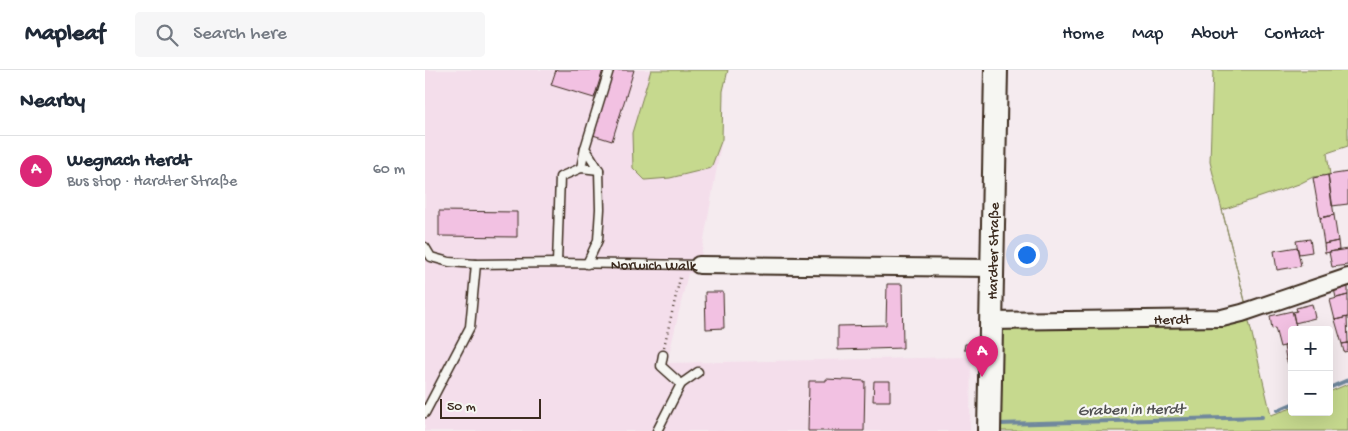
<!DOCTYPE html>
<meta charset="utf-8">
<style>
body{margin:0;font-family:"Gochi Hand",sans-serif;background:#f6f6f7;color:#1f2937}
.controls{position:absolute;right:15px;bottom:15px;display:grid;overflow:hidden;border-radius:5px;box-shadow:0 5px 20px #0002}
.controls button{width:45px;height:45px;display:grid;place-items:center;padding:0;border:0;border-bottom:1px solid #e0e1e3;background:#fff;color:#1f2937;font:25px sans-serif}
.scale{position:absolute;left:15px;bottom:12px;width:101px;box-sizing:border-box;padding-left:5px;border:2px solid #3b2a1e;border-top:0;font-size:14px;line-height:18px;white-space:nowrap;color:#3b2a1e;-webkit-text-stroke:4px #f6f6f2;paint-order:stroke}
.you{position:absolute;left:601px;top:184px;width:18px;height:18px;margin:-12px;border:4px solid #fff;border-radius:50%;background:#1a73e8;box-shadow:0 0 0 8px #1a73e833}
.badge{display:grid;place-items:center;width:32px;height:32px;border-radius:50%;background:#db2777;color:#fff;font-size:16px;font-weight:700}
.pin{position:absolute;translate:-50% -41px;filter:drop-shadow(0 1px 2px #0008)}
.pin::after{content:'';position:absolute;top:26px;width:18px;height:15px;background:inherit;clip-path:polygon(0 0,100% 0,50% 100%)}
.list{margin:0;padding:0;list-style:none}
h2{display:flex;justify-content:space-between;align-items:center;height:65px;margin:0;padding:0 20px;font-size:21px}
h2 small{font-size:16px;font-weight:400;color:#747a83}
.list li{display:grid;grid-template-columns:32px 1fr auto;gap:15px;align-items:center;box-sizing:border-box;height:70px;padding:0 20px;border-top:1px solid #e0e1e3}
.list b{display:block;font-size:19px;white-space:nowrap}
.list p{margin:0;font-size:16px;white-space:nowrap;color:#747a83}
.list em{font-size:16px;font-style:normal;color:#747a83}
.icon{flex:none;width:28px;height:28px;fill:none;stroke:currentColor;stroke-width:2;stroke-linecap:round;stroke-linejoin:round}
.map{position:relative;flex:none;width:923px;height:361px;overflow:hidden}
header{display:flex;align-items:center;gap:30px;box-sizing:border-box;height:70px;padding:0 25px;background:#fff;border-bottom:1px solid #e0e1e3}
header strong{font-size:24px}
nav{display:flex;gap:28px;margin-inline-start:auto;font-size:18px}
.search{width:350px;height:45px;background:#f6f6f7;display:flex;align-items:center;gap:12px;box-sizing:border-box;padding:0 18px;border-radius:5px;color:#747a83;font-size:19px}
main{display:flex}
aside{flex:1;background:#fff}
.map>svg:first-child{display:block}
.built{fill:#f4deeb}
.green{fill:#c6d98e;stroke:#808256}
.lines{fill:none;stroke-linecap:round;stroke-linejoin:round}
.stream{stroke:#70889d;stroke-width:4}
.building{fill:#f2c1e2;stroke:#3b2a1e}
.lane-casing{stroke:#3b2a1e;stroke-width:11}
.street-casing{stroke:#3b2a1e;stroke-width:20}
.secondary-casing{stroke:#3b2a1e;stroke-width:26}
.path{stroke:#3b2a1e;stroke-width:2.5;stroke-dasharray:1 4;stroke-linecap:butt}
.lane{stroke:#f6f6f2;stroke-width:8}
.street{stroke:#f6f6f2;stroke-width:16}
.secondary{stroke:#f6f6f2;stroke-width:22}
.labels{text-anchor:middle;stroke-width:4.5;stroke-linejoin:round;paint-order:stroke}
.street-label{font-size:15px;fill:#3b2a1e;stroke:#f6f6f2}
.water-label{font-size:16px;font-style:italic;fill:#515153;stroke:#f6f6f2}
</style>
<header>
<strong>Mapleaf</strong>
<div class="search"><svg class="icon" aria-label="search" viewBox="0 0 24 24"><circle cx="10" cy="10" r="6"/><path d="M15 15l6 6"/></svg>Search here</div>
<nav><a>Home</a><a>Map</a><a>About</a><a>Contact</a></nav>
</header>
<main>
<aside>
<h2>Nearby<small></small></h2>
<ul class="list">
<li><span class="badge">A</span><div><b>Wegnach Herdt</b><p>Bus stop · Hardter Straße</p></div><em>60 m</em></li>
</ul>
</aside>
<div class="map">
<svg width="923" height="361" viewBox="0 0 923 361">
<rect width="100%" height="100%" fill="#f5ebef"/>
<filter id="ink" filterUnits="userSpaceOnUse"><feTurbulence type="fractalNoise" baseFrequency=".02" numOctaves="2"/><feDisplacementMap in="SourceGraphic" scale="10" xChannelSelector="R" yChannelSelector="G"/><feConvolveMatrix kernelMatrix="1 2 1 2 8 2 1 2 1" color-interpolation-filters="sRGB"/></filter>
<g filter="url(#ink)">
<!-- built -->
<path class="built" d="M 0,0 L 303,0 L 298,21 L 297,69 L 273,203 L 263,203 L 242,293 L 546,287 L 545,361 L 0,361 Z"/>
<!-- green -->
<path class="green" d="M 226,0 L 303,0 L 298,21 L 297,69 L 286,98 L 245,108 L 220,110 L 208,98 L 207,63 Z
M 788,0 L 923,0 L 923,76 L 902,83 L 905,105 L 888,107 L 874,114 L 797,140 L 821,235 L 785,92 Z
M 823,247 L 846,345 L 867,338 L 867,342 L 904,342 L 904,322 L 923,314 L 923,361 L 564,361 L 565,251 Z"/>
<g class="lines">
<!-- stream -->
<path class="stream" d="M 904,318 L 923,310
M 853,340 L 867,334
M 575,354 L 837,347"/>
</g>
<!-- building -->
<path class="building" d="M 131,0 L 178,0 L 169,28 L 126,15 Z
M 188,0 L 209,0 L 187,71 L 168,65 Z
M 923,102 L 923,134 L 907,136 L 903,105 Z
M 903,105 L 909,145 L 895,148 L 888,108 Z
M 14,141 L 92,142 L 92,167 L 14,166 Z
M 909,145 L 913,171 L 899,174 L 895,148 Z
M 885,169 L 887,182 L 874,184 L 871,171 Z
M 913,171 L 914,180 L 900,183 L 899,174 Z
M 872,177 L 876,196 L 852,200 L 849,181 Z
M 923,179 L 923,195 L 907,197 L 904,182 Z
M 923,210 L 923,225 L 911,228 L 908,214 Z
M 462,214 L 477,214 L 478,278 L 413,280 L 413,256 L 461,255 Z
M 280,222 L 298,222 L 299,258 L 281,259 Z
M 923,225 L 923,247 L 910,250 L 905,230 Z
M 887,234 L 890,248 L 870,253 L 868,242 L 872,241 L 871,238 Z
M 867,241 L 872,260 L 867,260 L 867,274 L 855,277 L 850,258 L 847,259 L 845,246 Z
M 922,247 L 923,273 L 917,274 L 910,250 Z
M 923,273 L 923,281 L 919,282 L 917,274 Z
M 540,274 L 544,274 L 544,280 L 539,280 Z
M 867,274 L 867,287 L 861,289 L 859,276 Z
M 867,287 L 867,302 L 861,289 Z
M 401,309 L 440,311 L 439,361 L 383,361 L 384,311 L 401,311 Z
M 449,311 L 465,311 L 465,331 L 448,331 Z"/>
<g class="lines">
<!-- lane casing -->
<g class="lane-casing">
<g id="lane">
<path d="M 156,98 L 160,78"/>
<path d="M 0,177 L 6,187 L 24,192 L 51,194"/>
<path d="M 132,193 L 135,107 L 156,98 L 174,100"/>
<path d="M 162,194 L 173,170 L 175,139 L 174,100 L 160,78 L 184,0"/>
<path d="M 238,285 L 236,296 L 256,314 L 273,302"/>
<path id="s1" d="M 0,343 L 45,257 L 51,194 L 132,193 L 274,195"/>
<path d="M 232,361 L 256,314"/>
</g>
</g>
<!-- street casing -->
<g class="street-casing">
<g id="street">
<path d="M 274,195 L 566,198"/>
<path id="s2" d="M 565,251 L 797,248 L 817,243 L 923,207"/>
</g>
</g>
<!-- secondary casing -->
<g class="secondary-casing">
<g id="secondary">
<path id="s3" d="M 564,361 L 571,0"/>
</g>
</g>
<!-- path -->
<path class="path" d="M 239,277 L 256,204"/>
<!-- lane -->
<use href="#lane" class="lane"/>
<!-- street -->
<use href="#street" class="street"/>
<!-- secondary -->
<use href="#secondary" class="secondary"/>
</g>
</g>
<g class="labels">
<!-- street labels -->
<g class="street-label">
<text dy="5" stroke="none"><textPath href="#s3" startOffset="180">Hardter Straße</textPath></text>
<text dy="5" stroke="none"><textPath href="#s1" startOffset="338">Norwich Walk</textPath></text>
<text dy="5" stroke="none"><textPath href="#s2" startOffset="182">Herdt</textPath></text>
</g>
<!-- water labels -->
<g class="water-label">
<text transform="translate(706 338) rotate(-1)" y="6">Graben in Herdt</text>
</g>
</g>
</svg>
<div class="controls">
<button>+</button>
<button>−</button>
</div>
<div class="scale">50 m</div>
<div class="you"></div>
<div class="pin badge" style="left:557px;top:307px">A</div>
</div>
</main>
